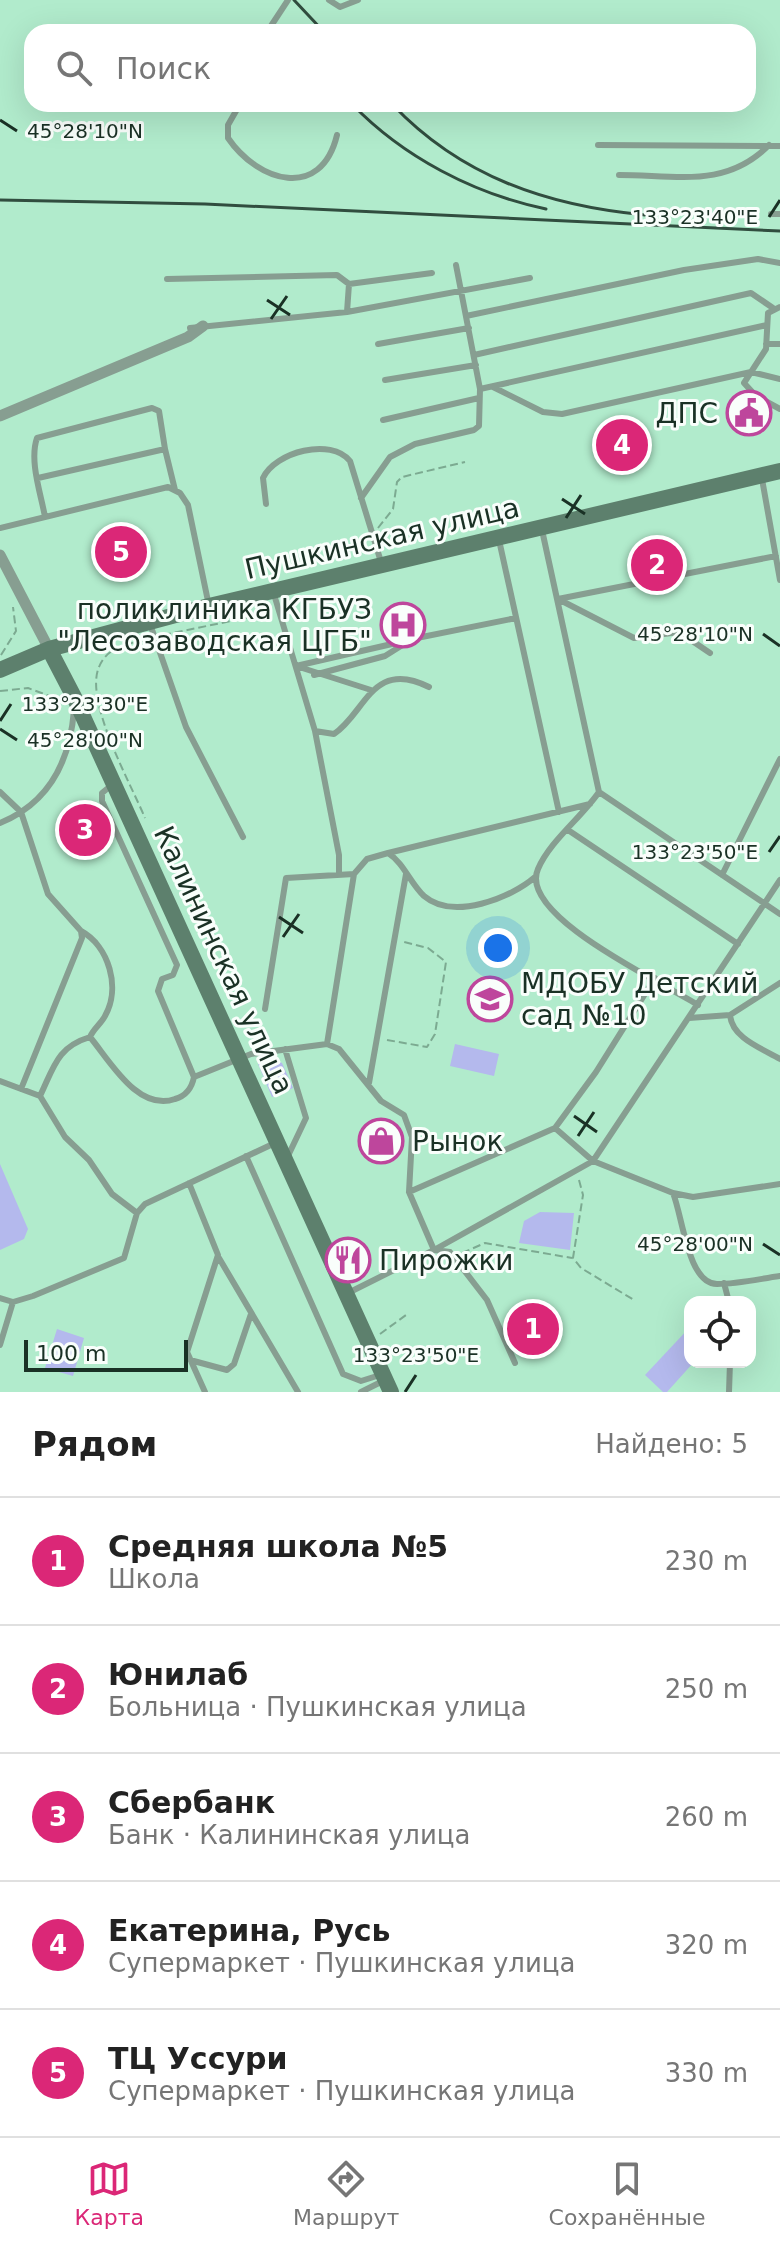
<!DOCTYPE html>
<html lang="ru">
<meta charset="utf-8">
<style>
body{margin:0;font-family:"DejaVu Sans",sans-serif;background:#f2f2f2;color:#222}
.controls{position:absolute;right:24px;bottom:24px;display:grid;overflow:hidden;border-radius:16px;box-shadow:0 8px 32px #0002}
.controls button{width:72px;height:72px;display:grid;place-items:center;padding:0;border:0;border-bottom:2px solid #e0e0e0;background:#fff;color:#222;font:40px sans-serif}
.scale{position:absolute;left:24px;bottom:20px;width:164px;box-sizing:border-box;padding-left:8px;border:4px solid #1a3125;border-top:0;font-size:22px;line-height:28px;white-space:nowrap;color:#1a3125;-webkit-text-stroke:6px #f9fefb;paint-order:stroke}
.you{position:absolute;left:498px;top:948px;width:28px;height:28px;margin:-20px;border:6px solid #fff;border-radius:50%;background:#1a73e8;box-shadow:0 0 0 12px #1a73e833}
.badge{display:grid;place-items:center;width:52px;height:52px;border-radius:50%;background:#db2777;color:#fff;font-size:26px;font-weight:700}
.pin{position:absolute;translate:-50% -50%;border:4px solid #fff;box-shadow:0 2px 8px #0006}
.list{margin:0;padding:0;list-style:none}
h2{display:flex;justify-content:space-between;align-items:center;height:104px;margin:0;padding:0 32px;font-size:34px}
h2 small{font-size:26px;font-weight:400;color:#767676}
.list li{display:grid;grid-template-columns:52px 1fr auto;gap:24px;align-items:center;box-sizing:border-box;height:128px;padding:0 32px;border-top:2px solid #e0e0e0}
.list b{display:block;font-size:30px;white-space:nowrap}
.list p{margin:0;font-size:26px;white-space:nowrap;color:#767676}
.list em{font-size:26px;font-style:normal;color:#767676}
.icon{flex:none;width:44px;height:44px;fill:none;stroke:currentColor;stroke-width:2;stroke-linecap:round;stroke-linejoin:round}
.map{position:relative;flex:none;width:780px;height:1392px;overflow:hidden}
.search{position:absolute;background:#fff;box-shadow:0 8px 32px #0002;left:24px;right:24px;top:24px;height:88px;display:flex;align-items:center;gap:20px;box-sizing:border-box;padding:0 28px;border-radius:24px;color:#767676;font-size:30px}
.sheet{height:744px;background:#fff}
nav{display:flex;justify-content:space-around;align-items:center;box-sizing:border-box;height:112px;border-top:2px solid #e0e0e0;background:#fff;font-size:22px;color:#767676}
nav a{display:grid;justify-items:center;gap:4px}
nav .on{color:#db2777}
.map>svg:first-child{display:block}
.green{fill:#b4b9ed}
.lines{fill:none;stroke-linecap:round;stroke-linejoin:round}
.path{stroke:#7caa91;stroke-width:2;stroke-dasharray:8 4;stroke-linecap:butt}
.service{stroke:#879e91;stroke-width:6}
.minor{stroke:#879e91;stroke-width:11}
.secondary{stroke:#5d806d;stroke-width:16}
.rail{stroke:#314d3f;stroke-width:3}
.ticks{fill:none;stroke:#1a3125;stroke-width:3}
.labels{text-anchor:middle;stroke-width:6;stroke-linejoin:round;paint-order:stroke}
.poi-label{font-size:28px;fill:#1a3125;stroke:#f9fefb;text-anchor:start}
.street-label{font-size:28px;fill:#1a3125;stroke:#f9fefb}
.ticks-label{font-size:20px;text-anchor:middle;fill:#1a3125;stroke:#f9fefb;stroke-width:6;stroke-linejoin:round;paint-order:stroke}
</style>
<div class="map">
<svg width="780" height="1392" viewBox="0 0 780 1392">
<rect width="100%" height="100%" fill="#b1ebcc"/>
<!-- green -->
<path class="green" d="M 455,1044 L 499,1054 L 494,1076 L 450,1066 Z
M 277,1061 L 282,1063 L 293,1088 L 272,1097 L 258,1064 Z
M 0,1164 L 28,1229 L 24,1239 L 0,1250 Z
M 540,1212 L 574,1213 L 570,1250 L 519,1243 L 524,1221 Z
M 690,1327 L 690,1362 L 694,1362 L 667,1392 L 663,1392 L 645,1375 Z
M 57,1329 L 84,1338 L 73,1376 L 45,1368 Z"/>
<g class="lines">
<!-- path -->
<path class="path" d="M 378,528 L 393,509 L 397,482 L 402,477 L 465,462
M 163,635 L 270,613
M 145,640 C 127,644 107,647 99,667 C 84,701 131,784 145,818
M 1,655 L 16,631 L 13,607
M 0,691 L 28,688 L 58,699
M 387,1040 L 427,1047 L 435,1034 L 446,962 L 428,948 L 404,942
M 579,1180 L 583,1195 L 573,1258 L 581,1268 L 634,1300
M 462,1253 L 485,1243 L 572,1258
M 380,1334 L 406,1315"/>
<!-- service -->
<path class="service" d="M 329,0 L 340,7 L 358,0
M 267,32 L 288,0
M 240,104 L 228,125 L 228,138 C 258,182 321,201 337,135
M 598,145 L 780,146
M 619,175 C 675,175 726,189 769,145
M 771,214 L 780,214
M 167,279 L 337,275 L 349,284 L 432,273
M 780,307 L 768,313 L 766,349 L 744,383 L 756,396 L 780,409
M 347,312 L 349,284
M 466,316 L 684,270 L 758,259 L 780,263
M 190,328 L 347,312 L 530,278
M 378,344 L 469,328
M 766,344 L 780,344
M 474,355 L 751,293 L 773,308
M 385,380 L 476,365
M 493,387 L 543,412 L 562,414 L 751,372 L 780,379
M 480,389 L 767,325
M 383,420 L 479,398
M 165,449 L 175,490
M 38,478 L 165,449 L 159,411 L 152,408 L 37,438 C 29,461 41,494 45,517
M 762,479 L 780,580
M 361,498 L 390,457 L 415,444 L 474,430 L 479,426 L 480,389 L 456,265
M 266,504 L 263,478 C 275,452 331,437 350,461 L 381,562
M 0,528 L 168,487 L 180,493 L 188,505 L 209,606
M 542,530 L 599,792 C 581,818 550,841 538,869 C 517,916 666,984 698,1005
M 499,540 L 559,812
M 273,591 L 315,731 L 334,734 C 365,714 372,658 429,687
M 558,599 L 776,556
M 558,599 L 634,638 L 679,632 L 710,653
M 150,624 L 186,727 L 243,837
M 296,666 L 405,641
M 296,666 L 371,690
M 314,675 L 385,656 L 412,639 L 516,618
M 315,731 L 339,855 L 339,874
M 113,784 L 102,793 L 102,801 L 177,965 L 173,975 L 162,979 L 158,991 L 194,1077
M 0,792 L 21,812 L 48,894 L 81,931 L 82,938 L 21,1089
M 599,792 L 780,914
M 0,823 C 49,803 70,761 74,710
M 568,830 L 738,944
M 388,853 L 590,804
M 722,875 L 780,759
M 81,931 C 109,946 121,988 105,1016 C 101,1024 94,1028 90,1037 C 110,1061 138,1112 175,1099 C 186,1096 192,1087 194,1077 L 251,1054 L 327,1044 L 339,1049 L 381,1101 L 404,1115 L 412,1137 L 409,1192 L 434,1250 L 450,1252 L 487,1300 L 515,1363
M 265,1009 L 286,878 L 354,874
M 730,1015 C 732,1038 761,1048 780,1059
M 689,1018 L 730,1015 L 780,983
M 327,1044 L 354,874 L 367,859 L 388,853 C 404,863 410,883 424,896 C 453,921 511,898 535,877
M 285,1049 L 306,1118 L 287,1158
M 0,1081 L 40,1096 L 65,1137 L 89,1160 L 112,1194 L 137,1213
M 369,1083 L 406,874
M 40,1096 C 54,1067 57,1047 90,1037
M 555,1128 L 593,1161 L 673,1193 L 693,1197 L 780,1184
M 246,1156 L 343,1374 L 361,1381 L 380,1375
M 189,1183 L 218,1255 L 187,1352 L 205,1392
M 409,1192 L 555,1128 L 596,1072 L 655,978
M 673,1193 C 683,1218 688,1284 717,1284 C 737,1284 759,1279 780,1276
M 219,1258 L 298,1392
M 724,1283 L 729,1302
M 348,1293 L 434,1250 L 593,1161 L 780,880
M 0,1298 L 13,1302 L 33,1296 L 124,1258 L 137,1213 L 145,1204 L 275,1143
M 0,1345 L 13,1302
M 190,1360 L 227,1370 L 234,1364 L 251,1314
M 361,1392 L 383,1381
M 729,1392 L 730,1362"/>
<!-- minor -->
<path class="minor" d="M 0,416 L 188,337 L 203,326
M 0,555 L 49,649"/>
<!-- secondary -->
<path class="secondary" d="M 49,649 L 75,699 L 391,1392
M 0,670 L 49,649 L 209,606 L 780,471"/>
<!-- rail -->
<path class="rail" d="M 294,0 L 324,32
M 352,104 C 403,157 474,194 546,209
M 392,104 C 461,177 548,206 645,215
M 0,200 L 205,204 L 780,231"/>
</g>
<!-- ticks -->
<path class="ticks" d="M 0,120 L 17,131M 769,217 L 780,200M 267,300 L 290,315M 271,319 L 287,296M 562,499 L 585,514M 566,518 L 581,495M 763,634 L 780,646M 0,721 L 11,704M 0,729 L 17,740M 769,852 L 780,836M 279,917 L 303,933M 283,937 L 299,914M 574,1116 L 597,1132M 578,1136 L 594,1112M 763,1244 L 780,1255M 405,1392 L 416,1375"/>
<!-- icons -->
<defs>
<g id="civic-ring" transform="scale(2.3)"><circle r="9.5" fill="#f9fefb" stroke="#be469c" stroke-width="1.5"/><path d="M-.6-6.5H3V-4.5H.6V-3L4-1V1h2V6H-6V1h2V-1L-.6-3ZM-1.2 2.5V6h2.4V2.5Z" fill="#be469c"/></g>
<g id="hospital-ring" transform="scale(2.3)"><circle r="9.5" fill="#f9fefb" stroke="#be469c" stroke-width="1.5"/><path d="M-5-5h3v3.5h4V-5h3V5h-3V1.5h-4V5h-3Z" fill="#be469c"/></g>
<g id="school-ring" transform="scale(2.3)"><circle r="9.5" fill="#f9fefb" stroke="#be469c" stroke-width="1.5"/><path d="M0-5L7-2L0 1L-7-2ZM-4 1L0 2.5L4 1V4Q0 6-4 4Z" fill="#be469c"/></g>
<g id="shop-ring" transform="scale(2.3)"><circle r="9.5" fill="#f9fefb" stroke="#be469c" stroke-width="1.5"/><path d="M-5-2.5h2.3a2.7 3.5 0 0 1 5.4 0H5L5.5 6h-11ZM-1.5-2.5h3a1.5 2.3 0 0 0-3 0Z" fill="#be469c"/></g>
<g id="restaurant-ring" transform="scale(2.3)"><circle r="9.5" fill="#f9fefb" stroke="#be469c" stroke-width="1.5"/><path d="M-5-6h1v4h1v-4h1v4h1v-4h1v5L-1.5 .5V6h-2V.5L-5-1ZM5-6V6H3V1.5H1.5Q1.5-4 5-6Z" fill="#be469c"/></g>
</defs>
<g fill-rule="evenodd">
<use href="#civic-ring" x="749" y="413"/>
<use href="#hospital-ring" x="403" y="625"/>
<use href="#school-ring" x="490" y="999"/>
<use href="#shop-ring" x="381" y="1141"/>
<use href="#restaurant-ring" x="348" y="1260"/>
</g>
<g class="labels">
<!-- poi labels -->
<g class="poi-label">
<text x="718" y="423" text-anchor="end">ДПС</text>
<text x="372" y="619" text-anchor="end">поликлиника КГБУЗ<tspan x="372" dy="32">"Лесозаводская ЦГБ"</tspan></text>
<text x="521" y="993">МДОБУ Детский<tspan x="521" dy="32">сад №10</tspan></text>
<text x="412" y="1151">Рынок</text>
<text x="379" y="1270">Пирожки</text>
</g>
<!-- street labels -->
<g class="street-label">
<text transform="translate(382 538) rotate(-13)" y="10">Пушкинская улица</text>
<text transform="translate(224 960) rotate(65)" y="10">Калининская улица</text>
</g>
</g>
<g class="ticks-label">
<text x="85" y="138">45°28'10"N</text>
<text x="695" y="224">133°23'40"E</text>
<text x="695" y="641">45°28'10"N</text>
<text x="85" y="711">133°23'30"E</text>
<text x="85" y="747">45°28'00"N</text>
<text x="695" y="859">133°23'50"E</text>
<text x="695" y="1251">45°28'00"N</text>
<text x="416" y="1362">133°23'50"E</text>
</g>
</svg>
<div class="controls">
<button><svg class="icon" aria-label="locate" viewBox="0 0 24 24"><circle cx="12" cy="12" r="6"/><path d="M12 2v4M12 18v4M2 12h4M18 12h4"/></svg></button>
</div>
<div class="scale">100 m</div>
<div class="you"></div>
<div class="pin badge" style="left:533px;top:1329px">1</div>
<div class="pin badge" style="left:657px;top:565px">2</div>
<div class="pin badge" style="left:85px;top:830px">3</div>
<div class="pin badge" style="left:622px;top:445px">4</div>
<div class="pin badge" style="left:121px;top:552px">5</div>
<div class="search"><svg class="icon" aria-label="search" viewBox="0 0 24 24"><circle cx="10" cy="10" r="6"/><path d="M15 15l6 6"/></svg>Поиск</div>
</div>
<section class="sheet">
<h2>Рядом<small>Найдено: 5</small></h2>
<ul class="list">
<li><span class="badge">1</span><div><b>Средняя школа №5</b><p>Школа</p></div><em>230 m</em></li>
<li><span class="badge">2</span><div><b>Юнилаб</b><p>Больница · Пушкинская улица</p></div><em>250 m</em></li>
<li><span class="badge">3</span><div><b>Сбербанк</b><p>Банк · Калининская улица</p></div><em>260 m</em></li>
<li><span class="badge">4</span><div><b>Екатерина, Русь</b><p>Супермаркет · Пушкинская улица</p></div><em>320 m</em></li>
<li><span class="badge">5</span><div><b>ТЦ Уссури</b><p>Супермаркет · Пушкинская улица</p></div><em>330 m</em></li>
</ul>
</section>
<nav>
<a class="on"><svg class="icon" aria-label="map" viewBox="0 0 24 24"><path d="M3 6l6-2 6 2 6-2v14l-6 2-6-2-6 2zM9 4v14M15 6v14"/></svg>Карта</a>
<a><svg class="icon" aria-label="directions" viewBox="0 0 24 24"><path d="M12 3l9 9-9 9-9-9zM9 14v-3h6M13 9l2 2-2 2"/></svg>Маршрут</a>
<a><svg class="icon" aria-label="saved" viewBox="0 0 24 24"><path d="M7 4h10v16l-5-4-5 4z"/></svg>Сохранённые</a>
</nav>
